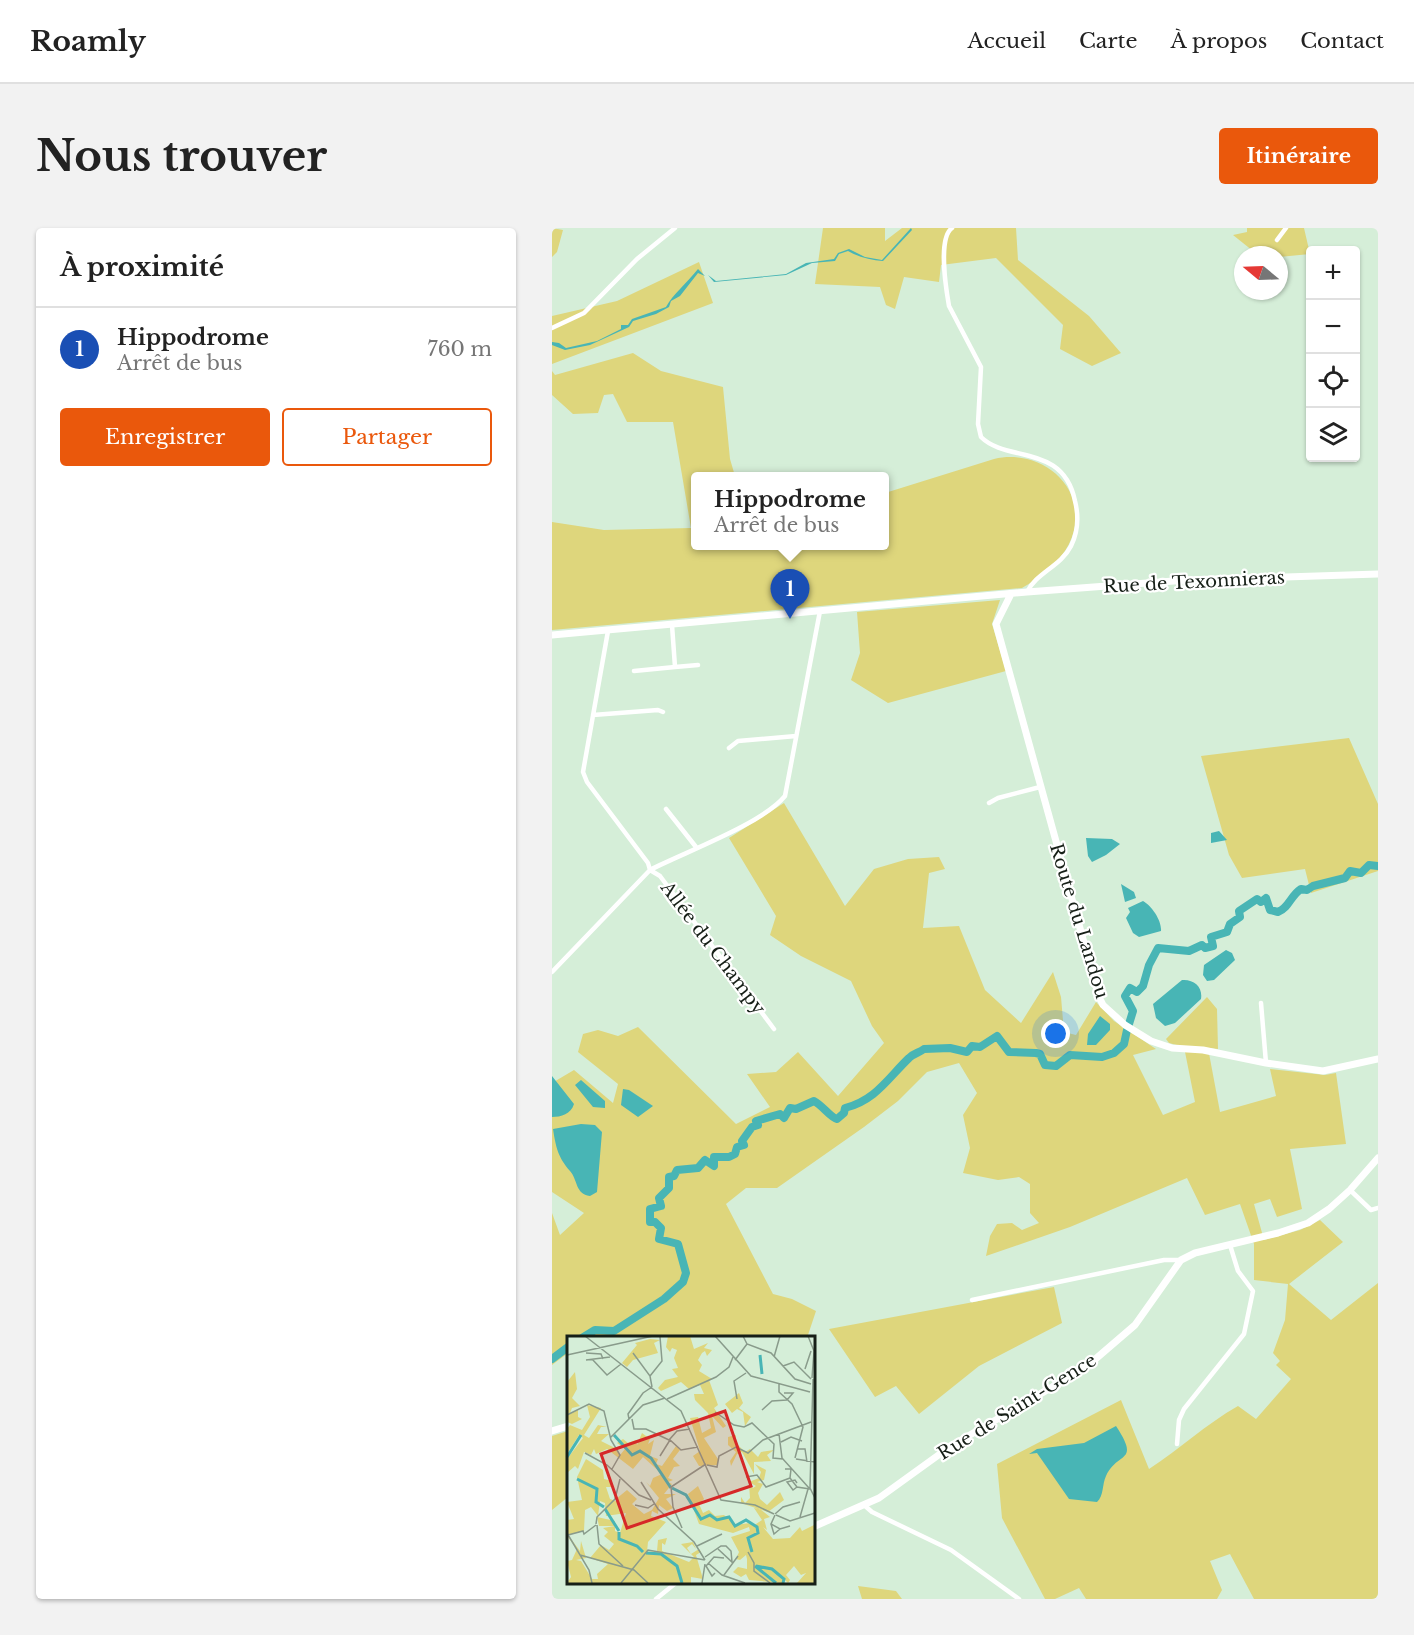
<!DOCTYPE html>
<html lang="fr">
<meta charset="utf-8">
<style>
body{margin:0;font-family:"Libre Baskerville",serif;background:#f2f2f2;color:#222}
.controls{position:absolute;right:18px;top:18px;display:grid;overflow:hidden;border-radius:6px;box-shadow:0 2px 4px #0004}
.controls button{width:54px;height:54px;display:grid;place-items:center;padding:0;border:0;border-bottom:2px solid #e0e0e0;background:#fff;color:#222;font:30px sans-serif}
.compass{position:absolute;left:682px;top:18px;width:54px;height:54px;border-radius:50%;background:#fff;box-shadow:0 2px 4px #0004;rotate:289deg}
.you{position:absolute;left:504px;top:806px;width:21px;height:21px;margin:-15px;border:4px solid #fff;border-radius:50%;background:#1a73e8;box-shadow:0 0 0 9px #1a73e833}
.badge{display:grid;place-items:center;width:39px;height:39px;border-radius:50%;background:#ea580c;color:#fff;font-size:20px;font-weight:700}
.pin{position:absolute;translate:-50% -50px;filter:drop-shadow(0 2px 3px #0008)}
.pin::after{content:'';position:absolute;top:32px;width:21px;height:18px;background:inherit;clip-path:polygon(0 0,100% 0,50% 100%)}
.popup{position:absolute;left:139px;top:244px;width:198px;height:78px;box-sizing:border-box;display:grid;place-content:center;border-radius:6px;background:#fff;filter:drop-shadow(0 2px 4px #0005);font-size:20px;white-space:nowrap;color:#767676}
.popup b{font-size:22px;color:#222}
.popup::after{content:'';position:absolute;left:50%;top:100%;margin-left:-12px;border:12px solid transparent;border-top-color:#fff}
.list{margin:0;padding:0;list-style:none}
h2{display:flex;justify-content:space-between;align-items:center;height:78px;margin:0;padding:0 24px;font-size:26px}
h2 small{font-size:20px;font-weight:400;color:#767676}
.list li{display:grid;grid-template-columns:39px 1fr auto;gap:18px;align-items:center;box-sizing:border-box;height:84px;padding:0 24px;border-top:2px solid #e0e0e0}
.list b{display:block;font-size:22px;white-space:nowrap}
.list p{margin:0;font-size:20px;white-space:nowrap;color:#767676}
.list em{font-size:20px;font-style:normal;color:#767676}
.actions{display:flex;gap:12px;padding:18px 24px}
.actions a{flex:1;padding:14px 0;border:2px solid #ea580c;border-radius:6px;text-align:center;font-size:21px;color:#ea580c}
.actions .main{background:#ea580c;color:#fff}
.icon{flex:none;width:33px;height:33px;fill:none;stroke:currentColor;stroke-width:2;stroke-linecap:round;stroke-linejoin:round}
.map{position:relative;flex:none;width:826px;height:1371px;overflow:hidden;border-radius:6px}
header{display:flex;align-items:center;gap:36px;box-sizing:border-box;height:84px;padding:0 30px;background:#fff;border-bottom:2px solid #e0e0e0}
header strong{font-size:28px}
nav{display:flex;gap:33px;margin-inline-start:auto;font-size:21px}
.intro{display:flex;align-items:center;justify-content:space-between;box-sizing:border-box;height:144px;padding:0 36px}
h1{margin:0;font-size:42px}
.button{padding:15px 27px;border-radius:6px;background:#ea580c;color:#fff;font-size:21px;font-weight:700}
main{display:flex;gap:36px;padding:0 36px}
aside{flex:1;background:#fff;border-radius:6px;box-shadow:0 2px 4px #0004}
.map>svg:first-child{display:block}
.green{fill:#ded67c}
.water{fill:#48b5b5}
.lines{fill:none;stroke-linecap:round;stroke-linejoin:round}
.river{stroke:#48b5b5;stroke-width:8}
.street{stroke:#fff;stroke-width:4.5}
.secondary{stroke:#fff;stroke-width:7}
.labels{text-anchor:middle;stroke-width:4.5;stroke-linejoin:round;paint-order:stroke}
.street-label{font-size:18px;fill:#161f17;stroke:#fff}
.inset-river{fill:none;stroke:#48b5b5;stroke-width:3}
.inset-road{fill:none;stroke:#899b8b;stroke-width:1.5}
.view{fill:#d62828;fill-opacity:0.15;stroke:#d62828;stroke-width:3}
.inset-edge{fill:none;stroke:#161f17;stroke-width:3}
</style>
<header>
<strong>Roamly</strong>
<nav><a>Accueil</a><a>Carte</a><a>À propos</a><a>Contact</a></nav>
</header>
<div class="intro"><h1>Nous trouver</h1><a class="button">Itinéraire</a></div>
<main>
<aside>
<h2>À proximité<small></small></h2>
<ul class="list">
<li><span class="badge" style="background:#1a4fb4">1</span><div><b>Hippodrome</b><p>Arrêt de bus</p></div><em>760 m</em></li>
</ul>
<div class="actions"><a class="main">Enregistrer</a><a>Partager</a></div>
</aside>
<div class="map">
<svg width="826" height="1371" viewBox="0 0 826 1371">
<rect width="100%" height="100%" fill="#d5eed8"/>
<!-- green -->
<path class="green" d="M 0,0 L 11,2 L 5,24 L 0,29 Z
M 271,0 L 333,0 L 333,13 L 350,0 L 464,0 L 466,32 L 537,88 L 569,125 L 540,138 L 508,121 L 511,97 L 444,30 L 389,37 L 387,54 L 352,49 L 343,81 L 334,77 L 328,59 L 263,56 Z
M 695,0 L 752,0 L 758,26 L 727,29 L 727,27 L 706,27 L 681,7 L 695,4 Z
M 147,34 L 161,75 L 0,136 L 0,88 L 65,73 Z
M 81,125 L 109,143 L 171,159 L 178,231 L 183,248 L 144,249 L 144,318 L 332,318 L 333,265 L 442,231 C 493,219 542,265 517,316 C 508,334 488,350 470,360 L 0,402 L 0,294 L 52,302 L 139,300 L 121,194 L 75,194 L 61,166 L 52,167 L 46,185 L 21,186 L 0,167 L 0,143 L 3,147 Z
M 448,372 L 440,396 L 454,443 L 336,475 L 299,452 L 308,425 L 305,384 Z
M 797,510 L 826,576 L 826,643 L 759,665 L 753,641 L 690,650 L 677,627 L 649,528 Z
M 232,575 L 293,678 L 322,641 L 356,631 L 387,629 L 393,641 L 377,645 L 371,700 L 407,698 L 433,762 L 469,795 L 501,744 L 509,769 L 512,804 L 524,807 L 544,774 L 562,793 L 604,821 L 581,827 L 611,887 L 643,874 L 632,819 L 617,815 L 614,811 L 655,769 L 665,781 L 666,821 L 656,820 L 668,884 L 724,868 L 718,841 L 773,847 L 784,845 L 794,916 L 738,921 L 750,981 L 725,989 L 718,971 L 702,976 L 712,1012 L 748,1002 L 768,992 L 791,1014 L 737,1056 L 779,1092 L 826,1055 L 826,1371 L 702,1371 L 678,1326 L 658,1333 L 670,1362 L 665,1371 L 534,1371 L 527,1360 L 503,1371 L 493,1371 L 450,1290 L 445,1236 L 569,1172 L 597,1241 C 628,1221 654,1196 686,1178 L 704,1191 L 739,1151 L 724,1137 L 728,1133 L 721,1125 L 733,1092 L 736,1056 L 702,1052 L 702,1016 L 688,976 L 653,987 L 635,950 L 518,999 L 434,1028 L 438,1008 L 445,996 L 460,995 L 470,1002 L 487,995 L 478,985 L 478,956 L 467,949 L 446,952 L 411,945 L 418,920 L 411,887 L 425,865 L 407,835 L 375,844 L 346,873 L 312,899 L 225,960 L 194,960 L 174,976 L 221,1066 L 240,1071 L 264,1083 L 256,1107 L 251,1110 L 16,1110 L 16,1125 L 0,1137 L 0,985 L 8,1007 L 32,985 L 0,964 L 0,855 L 22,842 L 61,875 L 66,856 L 26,824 L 31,806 L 46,802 L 66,808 L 86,799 L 184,896 L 218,879 L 195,846 L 224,844 L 246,824 L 286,868 L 332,815 L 320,798 L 299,753 L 249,728 L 218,707 L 224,688 L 177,610 Z
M 502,1059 L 510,1095 L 427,1138 L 367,1186 L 344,1158 L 323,1169 L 277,1101 Z
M 16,1203 L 16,1269 L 0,1282 L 0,1208 Z
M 306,1358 L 344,1363 L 350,1371 L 310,1371 Z"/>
<!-- water -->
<path class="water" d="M 359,0 L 360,2 L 331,33 C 319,32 306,29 296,23 L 287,26 L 283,33 L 260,35 L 234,47 L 162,54 L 156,47 L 164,53 L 234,46 L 254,35 L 282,31 L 286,25 L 297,21 L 313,29 L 330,32 Z
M 146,41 L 153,48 L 146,45 L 128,68 L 119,73 L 117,79 L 104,86 L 81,93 L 77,99 L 38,117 L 13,122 L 0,117 L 0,114 L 7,115 L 14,120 L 45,113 L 69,101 L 69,97 L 76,97 L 80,91 L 114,79 C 121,66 135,55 146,41 Z
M 667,603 L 675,612 L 659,615 L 659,605 Z
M 534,610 L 560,611 L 568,616 L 554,627 L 540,634 L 536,628 Z
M 569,656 L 582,664 L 584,670 L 573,674 Z
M 591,673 C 600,678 610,693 609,703 L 587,709 L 581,705 L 574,690 L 578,684 L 576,680 Z
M 674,722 L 680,725 L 683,732 L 662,752 L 655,753 L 651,747 L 652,737 Z
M 630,752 C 642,751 651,759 649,771 L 623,795 L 613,798 L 604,790 L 601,776 Z
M 548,788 L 558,796 L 558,802 L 544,817 L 535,817 L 536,806 Z
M 0,848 L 22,876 C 19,886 9,889 0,889 Z
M 29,852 L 53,873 L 53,880 L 41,879 L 23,857 Z
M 71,861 L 77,862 L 101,878 L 86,889 L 69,877 Z
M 29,896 L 43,897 L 50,904 L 45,964 L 38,968 C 23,966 26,952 18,943 C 6,929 4,920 1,901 Z
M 564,1198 C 589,1236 565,1223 554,1248 C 550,1256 552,1268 545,1274 L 517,1271 L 485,1225 L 477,1226 L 485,1221 L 532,1215 Z"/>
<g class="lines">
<!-- river -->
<path class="river" d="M 577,796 L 581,783 L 573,768 L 578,760 L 585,764 L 591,758 L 597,737 L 606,720 L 637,723 L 650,717 L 653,720 L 661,718 L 659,709 L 675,704 L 678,696 L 688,689 L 687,683 L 705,671 L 709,674 L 714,670 L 718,682 L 726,684 C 737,680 739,667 749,661 L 755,662 L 761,658 L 793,650 L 798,643 L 809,645 L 817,637 L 826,638
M 30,1110 L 43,1102 L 62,1103 L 112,1071 L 131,1054 L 134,1045 L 126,1016 L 107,1011 L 109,1000 L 103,994 L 98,994 L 98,981 L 109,978 L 107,970 L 117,960 L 117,949 L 122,948 L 125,942 L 146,940 L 153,932 L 162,938 L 162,929 L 177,929 L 183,926 L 185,919 L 192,917 L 190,913 L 200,899 L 206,897 L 204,893 L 228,886 L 232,890 L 238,880 L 244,881 L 262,873 C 270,877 279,890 285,891 L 292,885 L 293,880 C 324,872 336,850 357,830 C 362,825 367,825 372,821 L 398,820 L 415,824 L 420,818 L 428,819 L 445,808 L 457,824 L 484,825 L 488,826 L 493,837 L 504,838 L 518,827 L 550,829 L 562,825 L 572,816 L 575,802
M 0,1131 L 16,1119"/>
<!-- street -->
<path class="street" d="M 400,0 C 386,10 394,61 397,78 L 429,139 L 426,196 L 429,209 C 455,235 511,215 523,273 C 527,289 526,304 519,318 C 509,338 484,345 475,364
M 725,12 L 734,0
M 0,100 L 32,85 L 85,31 L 123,0
M 123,439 L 146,437
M 82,443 L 123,439 L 120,397
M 41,487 L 106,482 L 111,484
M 177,520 L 186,513 L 244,508
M 437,575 L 446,570 L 488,559
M 114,581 L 144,619
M 98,642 C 133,624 210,596 233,568 L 268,383
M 98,642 L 108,648 L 222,801
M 0,744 L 98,642 L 96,635 L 35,554 L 31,544 L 56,403
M 709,775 L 714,835
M 798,962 L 819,982 L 826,980
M 420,1072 L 612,1032 L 629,1032
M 625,1216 L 627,1192 L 632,1181 L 692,1106 L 701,1063 L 686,1043 L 678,1017
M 312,1277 L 320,1284 L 399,1322 L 467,1371
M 104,1371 L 125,1354"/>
<!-- secondary -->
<path class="secondary" d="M 459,366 L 444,396 L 547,769 L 551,777 L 573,797 L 599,813 L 620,820 L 651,822 L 714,835 L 771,843 L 826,831
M 0,407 L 475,364 L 635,352 L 826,346
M 0,1203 L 16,1198
M 261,1299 L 327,1270 L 399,1218 L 533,1140 L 583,1097 L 629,1032 L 643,1025 L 726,1005 L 756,995 L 777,981 L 798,962 L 826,930"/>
</g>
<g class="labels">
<!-- street labels -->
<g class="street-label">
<text transform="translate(642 354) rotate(-3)" y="6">Rue de Texonnieras</text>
<text transform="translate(527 693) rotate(73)" y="6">Route du Landou</text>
<text transform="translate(161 720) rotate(53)" y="6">Allée du Champy</text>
<text transform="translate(465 1179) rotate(-32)" y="6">Rue de Saint-Gence</text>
</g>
</g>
<!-- overview -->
<g transform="translate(15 1108)">
<rect width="248" height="248" fill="#d5eed8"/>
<path d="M 101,0 L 123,0 L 127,13 L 141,7 L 137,12 L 145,14 L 140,20 L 138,15 L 135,17 L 131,24 L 135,29 L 132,35 L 145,43 L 142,44 L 151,69 L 147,72 L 159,90 L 156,92 L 145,80 L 149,96 L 137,102 L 151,123 L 151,129 L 132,130 L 126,120 L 133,115 L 123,82 L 131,81 L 135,97 L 144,92 L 141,77 L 128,64 L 127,58 L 137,58 L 133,49 L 122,53 L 114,46 L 94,55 L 91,52 L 98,44 L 111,41 L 105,33 L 111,32 L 107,22 L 110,14 L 105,12 L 103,16 L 99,11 ZM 83,3 L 93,4 L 87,7 L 91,17 L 66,24 L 60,31 L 55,27 L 70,9 L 68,7 ZM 8,36 L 10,53 L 5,62 L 13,70 L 5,72 L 3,77 L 11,74 L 11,81 L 15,83 L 5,88 L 0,86 L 0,46 ZM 172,57 L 176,67 L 172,72 L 184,81 L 178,90 L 176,76 L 170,73 L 165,77 L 158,68 ZM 20,69 L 34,72 L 17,99 L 22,102 L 31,89 L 40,91 L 34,91 L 30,98 L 42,98 L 34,105 L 48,112 L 53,119 L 58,113 L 50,107 L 56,103 L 61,107 L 69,104 L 70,109 L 75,97 L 83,103 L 81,108 L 87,104 L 83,120 L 91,123 L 89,128 L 95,130 L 109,110 L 113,114 L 106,123 L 113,130 L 107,131 L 101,142 L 106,144 L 101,146 L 105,148 L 97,158 L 109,158 L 99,163 L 106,172 L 100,175 L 92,169 L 91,178 L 85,175 L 84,180 L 99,186 L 81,206 L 80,216 L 90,215 L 91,204 L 100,202 L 98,209 L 95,207 L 95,215 L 122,226 L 127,221 L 114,208 L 126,206 L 129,213 L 125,208 L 120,212 L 124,218 L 132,213 L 134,216 L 129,219 L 136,243 L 124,241 L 124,247 L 0,247 L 4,241 L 0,225 L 5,224 L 10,213 L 0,200 L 0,184 L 7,183 L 0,166 L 15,164 L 10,141 L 19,123 L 36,134 L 37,143 L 45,145 L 44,151 L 39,151 L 43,163 L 51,166 L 49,163 L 60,154 L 70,163 L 65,168 L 77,178 L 85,174 L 92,162 L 79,146 L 83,150 L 86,142 L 95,138 L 76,121 L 66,133 L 40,113 L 29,118 L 27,113 L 24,119 L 17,116 L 11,133 L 8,130 L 0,137 L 0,123 L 16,102 L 12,99 L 0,118 L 0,93 L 3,89 L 15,94 L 23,81 ZM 33,165 L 38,167 L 39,180 L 59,177 L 53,197 L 48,195 L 48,185 L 30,181 L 32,190 L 48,190 L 36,192 L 41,196 L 37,200 L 47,208 L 42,214 L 34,209 L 23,222 L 41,228 L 30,238 L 31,243 L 25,243 L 14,225 L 9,224 L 19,222 L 14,205 L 13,215 L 1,199 L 17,195 L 18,174 L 24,171 L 31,180 ZM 169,99 L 168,106 L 178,116 L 183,113 L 191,121 L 194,116 L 207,114 L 200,119 L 204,125 L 187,126 L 187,138 L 175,116 L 170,118 L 164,130 L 163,125 L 169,116 L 161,109 L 161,101 ZM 188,128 L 199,134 L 197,144 L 190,146 L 196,148 L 191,157 L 193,163 L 200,169 L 213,156 L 217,164 L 201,176 L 174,167 L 174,161 L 178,167 L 183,162 L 182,148 L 186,152 L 189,150 L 182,146 L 192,142 L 194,136 ZM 131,150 L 137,163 L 132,168 L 136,177 L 142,174 L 148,180 L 157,179 L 168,189 L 183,187 L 186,190 L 195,184 L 187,172 L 193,173 L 203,181 L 197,183 L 200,194 L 196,191 L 206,203 L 223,202 L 233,191 L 235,195 L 247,189 L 247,247 L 230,247 L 239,237 L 234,239 L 227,230 L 219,239 L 223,244 L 221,247 L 217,243 L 215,247 L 182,244 L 179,238 L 174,241 L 166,236 L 171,231 L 180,233 L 180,223 L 179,219 L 173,224 L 169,223 L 172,216 L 164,201 L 183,195 L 182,191 L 166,197 L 132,188 L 121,158 Z" fill="#ded67c" fill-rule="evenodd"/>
<path class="inset-river" d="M 193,19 L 195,38M 47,99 L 65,119 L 73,115 L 84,122 L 104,152M 0,121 L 14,99M 10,143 L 30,153 L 29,166 L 37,171M 105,152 L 119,159 L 134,183 L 143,179 L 150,184 L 162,181 L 168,190 L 179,184 L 190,191 L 191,197 L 181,202 L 185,216M 38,173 L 52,195M 52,196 L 52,203 L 70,210 L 76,216M 79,217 L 94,218 L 110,230 L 115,247M 188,230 L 209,247M 189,230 L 205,233 L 217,243 L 216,247"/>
<path class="inset-road" d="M 18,0 L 114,75 L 154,164 L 188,169 L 207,178M 148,0 L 184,40 L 243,56M 176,0 L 180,8 L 204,17 L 228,43 L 244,48M 241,0 L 247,15 L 245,42M 19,17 L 34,18 L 36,23M 66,17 L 83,40 L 85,51M 0,19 L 86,0M 207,21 L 213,0M 25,23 L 40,39 L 54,28M 19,24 L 43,21M 168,24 L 180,8M 216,30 L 227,26 L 244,43M 238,33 L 244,15M 83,40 L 95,25 L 93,1M 246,43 L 243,152 L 248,162M 212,48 L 212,56 L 225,68 L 236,91 L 228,122M 217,57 L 226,57 L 220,64M 100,63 L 149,41 L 162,31 L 166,21M 170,63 L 167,45 L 179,37M 195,74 L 205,65 L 220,64M 148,76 L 167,89 L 177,91 L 185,87 L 207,108 L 206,122 L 216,123M 0,79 L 22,68 L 37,75 L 44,104 L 53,119 L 45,133M 62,83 L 61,78 L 76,57 L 85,51M 65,83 L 67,93 L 79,93 L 102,104 L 110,95 L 123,93M 212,98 L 215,122 L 242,152M 43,102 L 76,69 L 98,62M 214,106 L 224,101 L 235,105M 231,113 L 238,113 L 240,126M 18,117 L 40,129 L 72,159 L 84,164M 93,120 L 103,104 L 114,114 L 131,111M 229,123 L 248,126M 140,129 L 150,131 L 152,120 L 169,111 L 181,117 L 196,104 L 244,86M 218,133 L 224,133 L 223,142 L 230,151 L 243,153M 179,141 L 190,139 L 199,151 L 223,142M 74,146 L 91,173 L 127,206 L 138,224M 230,147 L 228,144 L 220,146 L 226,154 L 230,151M 68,169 L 81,172 L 87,168M 208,178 L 216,171 L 233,166M 208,179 L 204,188 L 213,193 L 223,190M 209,179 L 223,185 L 248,177M 233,181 L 241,153M 29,188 L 30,181 L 48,163 L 53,143M 204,188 L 207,198 L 213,193M 30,189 L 32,208 L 56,230M 115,192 L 106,171 L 104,151 L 139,128M 0,197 L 22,234 L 25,247M 1,199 L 16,195 L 17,198 L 29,189M 130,210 L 155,198M 181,216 L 187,227 L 187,235 L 203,247M 13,219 L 67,234 L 81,247M 138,221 L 154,210 L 159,210 L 164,215 L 165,226 L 151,213M 141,227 L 155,239 L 178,247M 148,237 L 145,240 L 139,230 L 147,221 L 157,222M 157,239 L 171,220M 54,247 L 81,214 L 138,224M 135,247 L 138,228"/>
<path class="view" d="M 158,75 L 184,150 L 60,192 L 34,118 Z"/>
<rect width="248" height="248" class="inset-edge"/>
</g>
</svg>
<div class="controls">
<button>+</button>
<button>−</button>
<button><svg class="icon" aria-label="locate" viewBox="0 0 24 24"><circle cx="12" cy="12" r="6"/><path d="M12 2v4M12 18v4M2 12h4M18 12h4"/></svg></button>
<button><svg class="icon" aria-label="layers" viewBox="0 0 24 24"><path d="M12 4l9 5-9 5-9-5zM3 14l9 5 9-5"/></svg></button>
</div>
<svg class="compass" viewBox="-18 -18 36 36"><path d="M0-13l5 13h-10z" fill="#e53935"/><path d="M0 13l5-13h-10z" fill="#767676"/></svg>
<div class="you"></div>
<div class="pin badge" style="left:238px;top:391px;background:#1a4fb4">1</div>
<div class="popup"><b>Hippodrome</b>Arrêt de bus</div>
</div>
</main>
